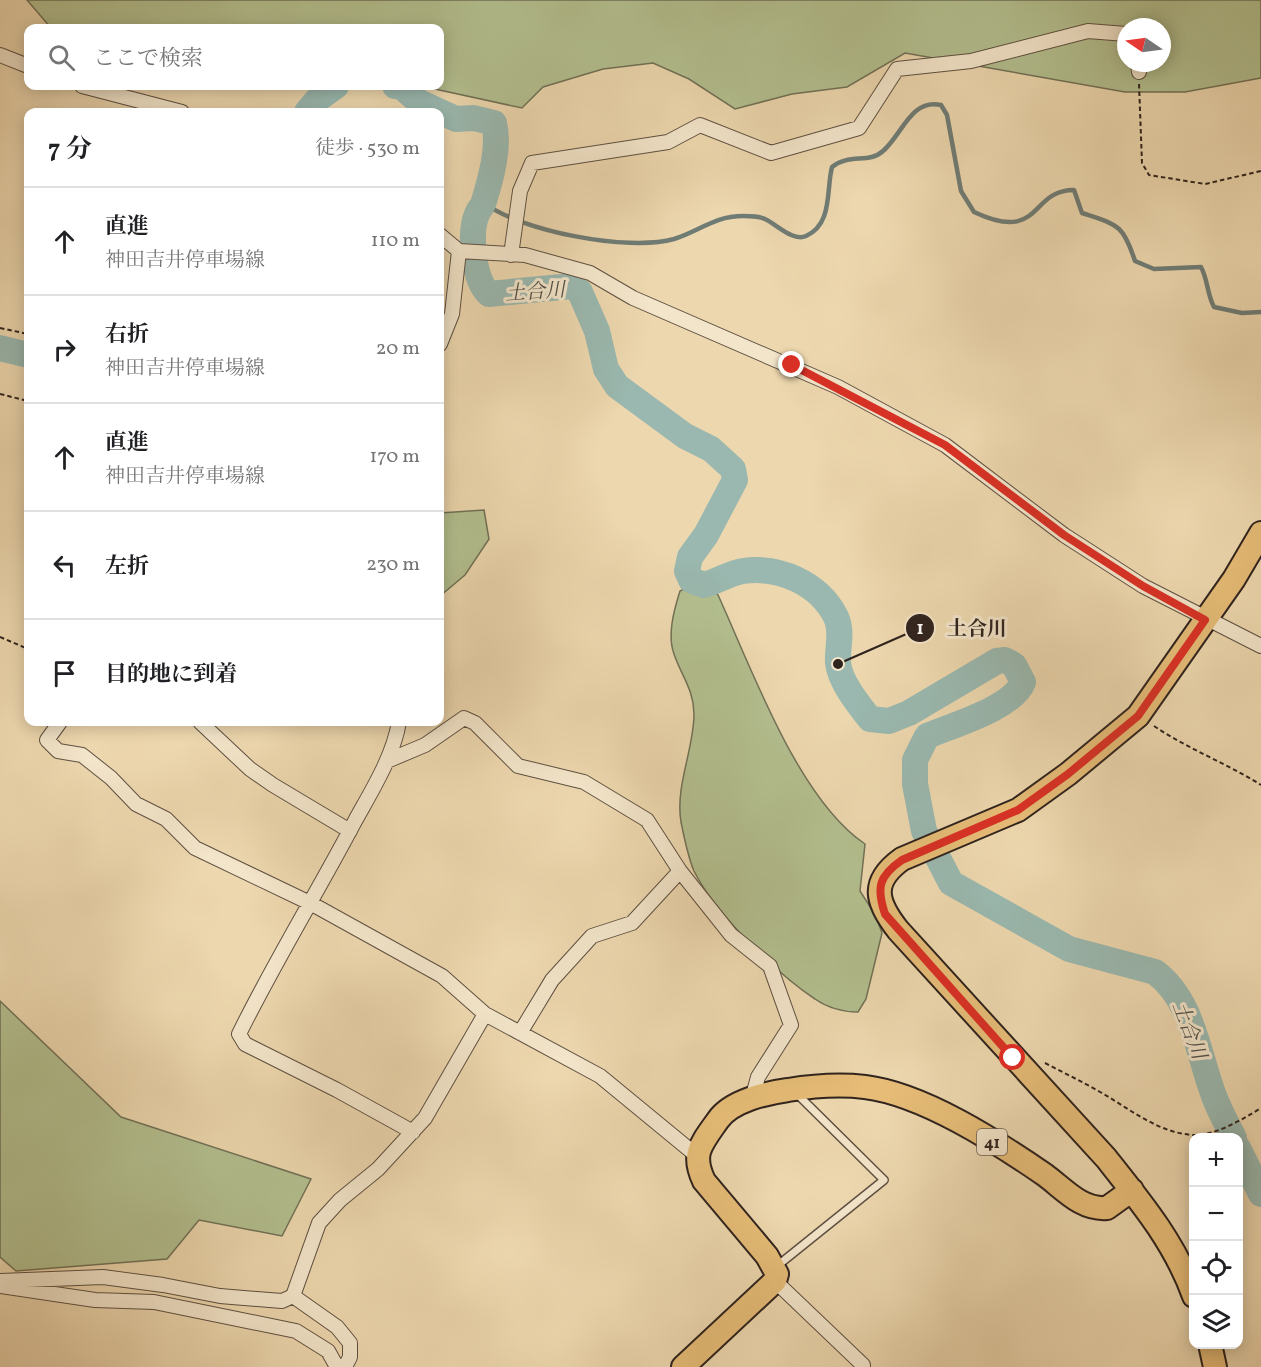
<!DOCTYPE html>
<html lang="ja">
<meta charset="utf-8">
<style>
body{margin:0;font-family:Vollkorn,"Noto Serif JP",serif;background:#f6f6f6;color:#202124}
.controls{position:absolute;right:18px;bottom:18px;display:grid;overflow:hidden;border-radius:12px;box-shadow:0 3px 15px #0003}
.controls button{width:54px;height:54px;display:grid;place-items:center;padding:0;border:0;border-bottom:2px solid #e0e0e0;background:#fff;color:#202124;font:30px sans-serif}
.compass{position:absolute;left:1117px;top:18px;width:54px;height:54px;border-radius:50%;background:#fff;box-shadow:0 3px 15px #0003;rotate:283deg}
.stop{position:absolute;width:18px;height:18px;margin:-14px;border:4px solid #d93025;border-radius:50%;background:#fff}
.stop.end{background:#d93025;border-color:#fff;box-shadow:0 2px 6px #0008}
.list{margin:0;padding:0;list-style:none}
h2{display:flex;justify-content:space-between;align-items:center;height:78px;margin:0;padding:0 24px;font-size:26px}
h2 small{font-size:20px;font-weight:400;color:#757577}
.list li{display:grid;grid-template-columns:39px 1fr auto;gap:18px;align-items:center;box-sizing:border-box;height:108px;padding:0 24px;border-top:2px solid #e0e0e0}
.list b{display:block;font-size:22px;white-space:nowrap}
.list p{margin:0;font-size:20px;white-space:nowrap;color:#757577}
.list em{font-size:20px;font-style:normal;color:#757577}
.icon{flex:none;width:33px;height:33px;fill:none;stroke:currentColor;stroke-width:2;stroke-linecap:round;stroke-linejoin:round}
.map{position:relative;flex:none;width:1261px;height:1367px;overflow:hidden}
.search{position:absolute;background:#fff;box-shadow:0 3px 15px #0003;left:24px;top:24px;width:420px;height:66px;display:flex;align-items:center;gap:15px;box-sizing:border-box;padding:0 21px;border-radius:12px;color:#757577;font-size:22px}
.panel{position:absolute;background:#fff;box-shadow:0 3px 15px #0003;left:24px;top:108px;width:420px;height:618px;border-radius:12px}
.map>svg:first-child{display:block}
.green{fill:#b3bf8f;stroke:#717156;stroke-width:1.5;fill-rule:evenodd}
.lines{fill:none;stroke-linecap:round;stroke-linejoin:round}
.stream{stroke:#6f7c75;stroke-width:4.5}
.river{stroke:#9ab8af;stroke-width:26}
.service-casing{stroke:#5e5042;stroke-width:10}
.minor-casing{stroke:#5e5042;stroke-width:16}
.primary-casing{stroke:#2f231e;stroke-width:26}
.path{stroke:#2f231e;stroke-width:2;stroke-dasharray:4.5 3;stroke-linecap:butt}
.service{stroke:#f3e5ca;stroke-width:7}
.minor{stroke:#f3e5ca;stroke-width:14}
.primary{stroke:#e6bc77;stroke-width:22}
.route{stroke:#d93025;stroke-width:8}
.labels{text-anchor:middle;stroke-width:6;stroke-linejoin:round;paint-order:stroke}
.shield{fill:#f3e5ca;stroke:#6a5d52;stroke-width:1.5}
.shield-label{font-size:16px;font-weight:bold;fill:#2f231e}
.water-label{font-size:20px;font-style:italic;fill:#4f504a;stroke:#f3e5ca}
.leader{fill:none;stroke:#2f231e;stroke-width:2}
.callout-dot{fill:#2f231e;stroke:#f3e5ca;stroke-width:2}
.mark-label{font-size:18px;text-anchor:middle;font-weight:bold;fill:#fff}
.callout-label{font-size:20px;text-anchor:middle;font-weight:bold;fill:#2f231e;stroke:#f3e5ca;stroke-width:6;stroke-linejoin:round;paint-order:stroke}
</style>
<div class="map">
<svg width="1261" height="1367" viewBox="0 0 1261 1367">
<rect width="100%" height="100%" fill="#edd7ae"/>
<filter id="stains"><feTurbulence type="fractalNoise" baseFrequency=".00333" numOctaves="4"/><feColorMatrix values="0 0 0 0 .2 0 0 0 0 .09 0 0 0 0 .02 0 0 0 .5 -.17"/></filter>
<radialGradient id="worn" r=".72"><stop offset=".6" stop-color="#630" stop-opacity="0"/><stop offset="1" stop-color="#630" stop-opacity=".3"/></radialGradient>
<!-- green -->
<path class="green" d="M 27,0 L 1261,0 L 1261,78 L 1185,92 L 1125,92 L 905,53 L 847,87 L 792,94 L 735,109 L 689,79 L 653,63 L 603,69 L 543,87 L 522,108 L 421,86 L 440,86 L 440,28 L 51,28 ZM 1126,27 L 1162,27 L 1162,63 L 1126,63 Z
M 484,510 L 489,539 L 465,575 L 440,596 L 440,513 Z
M 699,581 L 718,595 C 752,669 798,799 865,844 L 860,891 L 876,916 L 882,933 L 866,999 L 858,1012 C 843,1012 828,1008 815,999 C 777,974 714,912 694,871 C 688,857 684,837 681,822 C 675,786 694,749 694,714 C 694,690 681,675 674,654 C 667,635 674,610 680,591 Z
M 0,1001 L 121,1117 L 311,1179 L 282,1236 L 199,1220 L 167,1259 L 16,1271 L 0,1257 Z"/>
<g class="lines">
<!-- stream -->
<path class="stream" d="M 484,203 C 521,231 628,252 674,239 C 700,231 714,216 743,216 C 750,216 759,216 765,219 C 776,224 793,242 806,236 C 833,224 826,190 832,167 C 849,153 869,164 883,151 C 902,135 911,98 941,105 L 947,115 L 961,191 L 974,212 C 1042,244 1029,190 1074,190 L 1082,213 C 1118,225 1123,224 1135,261 L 1154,269 L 1201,267 C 1208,280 1207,294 1214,307 L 1242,313 L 1261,312"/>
<!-- river -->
<path class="river" d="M 395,86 L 402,87 L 419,102 L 456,119 L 474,118 L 494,123 C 500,146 491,178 484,201 C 483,206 479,209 477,214 C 469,233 473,279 489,294 L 572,286 L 580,292 L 597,331 L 606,369 L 617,386 L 685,436 L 711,449 L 733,469 L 735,480 L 706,535 L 690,557 L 687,571 L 691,580 L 704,585 C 716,582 730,573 743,571 C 779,566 819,583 836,617 C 843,632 837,648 838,663 C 840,682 859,705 870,719 L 889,721 L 909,713 L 997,661 L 1005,660 L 1014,665 L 1023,682 C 1013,708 953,725 927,736 L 915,760 L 915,784 L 924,831 L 951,883 L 1069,949 L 1155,972 C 1193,1000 1198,1054 1214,1096 C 1219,1110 1227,1124 1234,1138
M 307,112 L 318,99 L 336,86
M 0,348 L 28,355
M 1238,1148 L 1261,1194"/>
<!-- service casing -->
<g class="service-casing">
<path id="service" d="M 777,1266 L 884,1180 L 796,1093"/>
</g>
<!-- minor casing -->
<g class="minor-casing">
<path id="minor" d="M 0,55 L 28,66
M 1138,63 L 1139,72
M 82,86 L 182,112
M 440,235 L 459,251 L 525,255 L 590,273 L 633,298 L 838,387 L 945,445 L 1064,535 L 1143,586 L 1261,646
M 511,255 L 520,191 L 532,163 L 668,142 L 700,125 L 771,153 L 859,128 L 897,69 L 971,61 L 1088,31 L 1126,34
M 440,344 L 452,314 L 459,251
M 60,722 L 47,740 L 58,751 L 82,755 L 111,778 L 136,804 L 166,819 L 195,848 L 312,904 L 442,976 L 485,1014 L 600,1076 L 696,1155
M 200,722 L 250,769 L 273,785 L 350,831
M 399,722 C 393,757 372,790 355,821 C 317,893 275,961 239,1034 L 245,1044 L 337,1090 L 413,1132
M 387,761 L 425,745 L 464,718 L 475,723 L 518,766 L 584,782 L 647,820 L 680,871 L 731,935 L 770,966 L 791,1025 L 758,1077 L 752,1099
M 520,1033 L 552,980 L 592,936 L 632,923 L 680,871
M 0,1281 L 103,1277 L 163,1285 L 220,1296 L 282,1301 L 293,1296 L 319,1223 L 340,1200 L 378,1169 L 425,1118 L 485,1014
M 775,1281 L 863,1365 L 861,1367
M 0,1286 L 95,1300 L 154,1302 L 296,1331 L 328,1351 L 337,1367
M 293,1296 L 337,1327 L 350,1343 L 350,1357 L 345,1367"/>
</g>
<!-- primary casing -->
<g class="primary-casing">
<path id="primary" d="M 1194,1296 C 1175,1243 1141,1202 1106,1158 L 898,930 C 876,902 870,882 902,859 L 1018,810 L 1068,774 L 1138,716 L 1234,579 L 1261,533
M 1210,1344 L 1215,1367
M 683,1367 L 775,1281 L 777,1274 L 767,1256 L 704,1181 C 691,1154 701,1144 718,1120 C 731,1101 766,1093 788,1090 C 813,1086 839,1084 865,1087 C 923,1094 997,1142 1045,1175 C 1064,1189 1081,1210 1107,1208 L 1132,1190"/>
</g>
<!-- path -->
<path class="path" d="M 1139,84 L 1142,163 L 1149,175 L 1205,184 L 1261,171
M 0,328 L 28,334
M 0,394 L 28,401
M 0,637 L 28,649
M 1154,726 C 1188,749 1226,763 1261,785
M 1045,1063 C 1064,1073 1083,1082 1102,1093 C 1131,1110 1159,1133 1193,1135 C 1215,1136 1243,1119 1261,1108"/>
<!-- service -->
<use href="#service" class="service"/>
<!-- minor -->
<use href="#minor" class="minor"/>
<!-- primary -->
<use href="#primary" class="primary"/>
</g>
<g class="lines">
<!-- route -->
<path class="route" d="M 792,365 L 945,445 L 1064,535 L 1143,586 L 1205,620 L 1138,716 L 1068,774 L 1018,810 L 902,860 C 879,876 876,887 885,914 L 1013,1058"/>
</g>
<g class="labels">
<!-- shield labels -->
<rect class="shield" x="977" y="1129" width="30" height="26" rx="4.5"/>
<g class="shield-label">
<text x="992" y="1148">41</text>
</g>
<!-- water labels -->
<g class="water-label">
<text transform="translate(535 291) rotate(-4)" y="7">土合川</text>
<text transform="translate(1190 1030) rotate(69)" y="7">土合川</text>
</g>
</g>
<!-- callouts -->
<path class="leader" d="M838 664L920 628"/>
<g class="callout-dot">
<circle cx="838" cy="664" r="6"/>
<circle cx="920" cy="628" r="15"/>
</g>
<g class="mark-label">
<text x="920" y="634">1</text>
</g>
<g class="callout-label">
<text x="977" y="635">土合川</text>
</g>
<rect width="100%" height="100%" filter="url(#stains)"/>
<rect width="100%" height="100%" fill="url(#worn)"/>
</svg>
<div class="controls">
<button>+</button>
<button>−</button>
<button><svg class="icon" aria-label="locate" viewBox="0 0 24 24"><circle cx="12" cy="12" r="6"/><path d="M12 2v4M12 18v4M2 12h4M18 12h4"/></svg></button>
<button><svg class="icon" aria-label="layers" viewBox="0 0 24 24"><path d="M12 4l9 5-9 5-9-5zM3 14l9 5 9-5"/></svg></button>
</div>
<svg class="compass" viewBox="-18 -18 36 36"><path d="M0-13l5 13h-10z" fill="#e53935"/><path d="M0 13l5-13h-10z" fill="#757577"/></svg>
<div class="stop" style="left:1013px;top:1058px"></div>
<div class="stop end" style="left:792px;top:365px"></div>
<div class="search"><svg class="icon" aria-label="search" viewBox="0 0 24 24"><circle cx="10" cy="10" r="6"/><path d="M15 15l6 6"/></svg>ここで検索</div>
<section class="panel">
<h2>7 分<small>徒歩 · 530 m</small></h2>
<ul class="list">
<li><svg class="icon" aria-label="ahead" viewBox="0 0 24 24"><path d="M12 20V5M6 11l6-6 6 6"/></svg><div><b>直進</b><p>神田吉井停車場線</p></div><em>110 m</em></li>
<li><svg class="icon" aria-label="right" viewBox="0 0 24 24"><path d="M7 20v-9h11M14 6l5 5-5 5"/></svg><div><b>右折</b><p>神田吉井停車場線</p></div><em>20 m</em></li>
<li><svg class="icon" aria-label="ahead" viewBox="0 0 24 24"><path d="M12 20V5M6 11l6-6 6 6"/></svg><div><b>直進</b><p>神田吉井停車場線</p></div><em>170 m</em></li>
<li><svg class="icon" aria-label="left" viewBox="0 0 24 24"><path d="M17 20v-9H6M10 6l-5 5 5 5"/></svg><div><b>左折</b></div><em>230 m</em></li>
<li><svg class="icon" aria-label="arrive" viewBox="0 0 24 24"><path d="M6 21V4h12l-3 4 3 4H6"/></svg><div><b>目的地に到着</b></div></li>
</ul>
</section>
</div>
